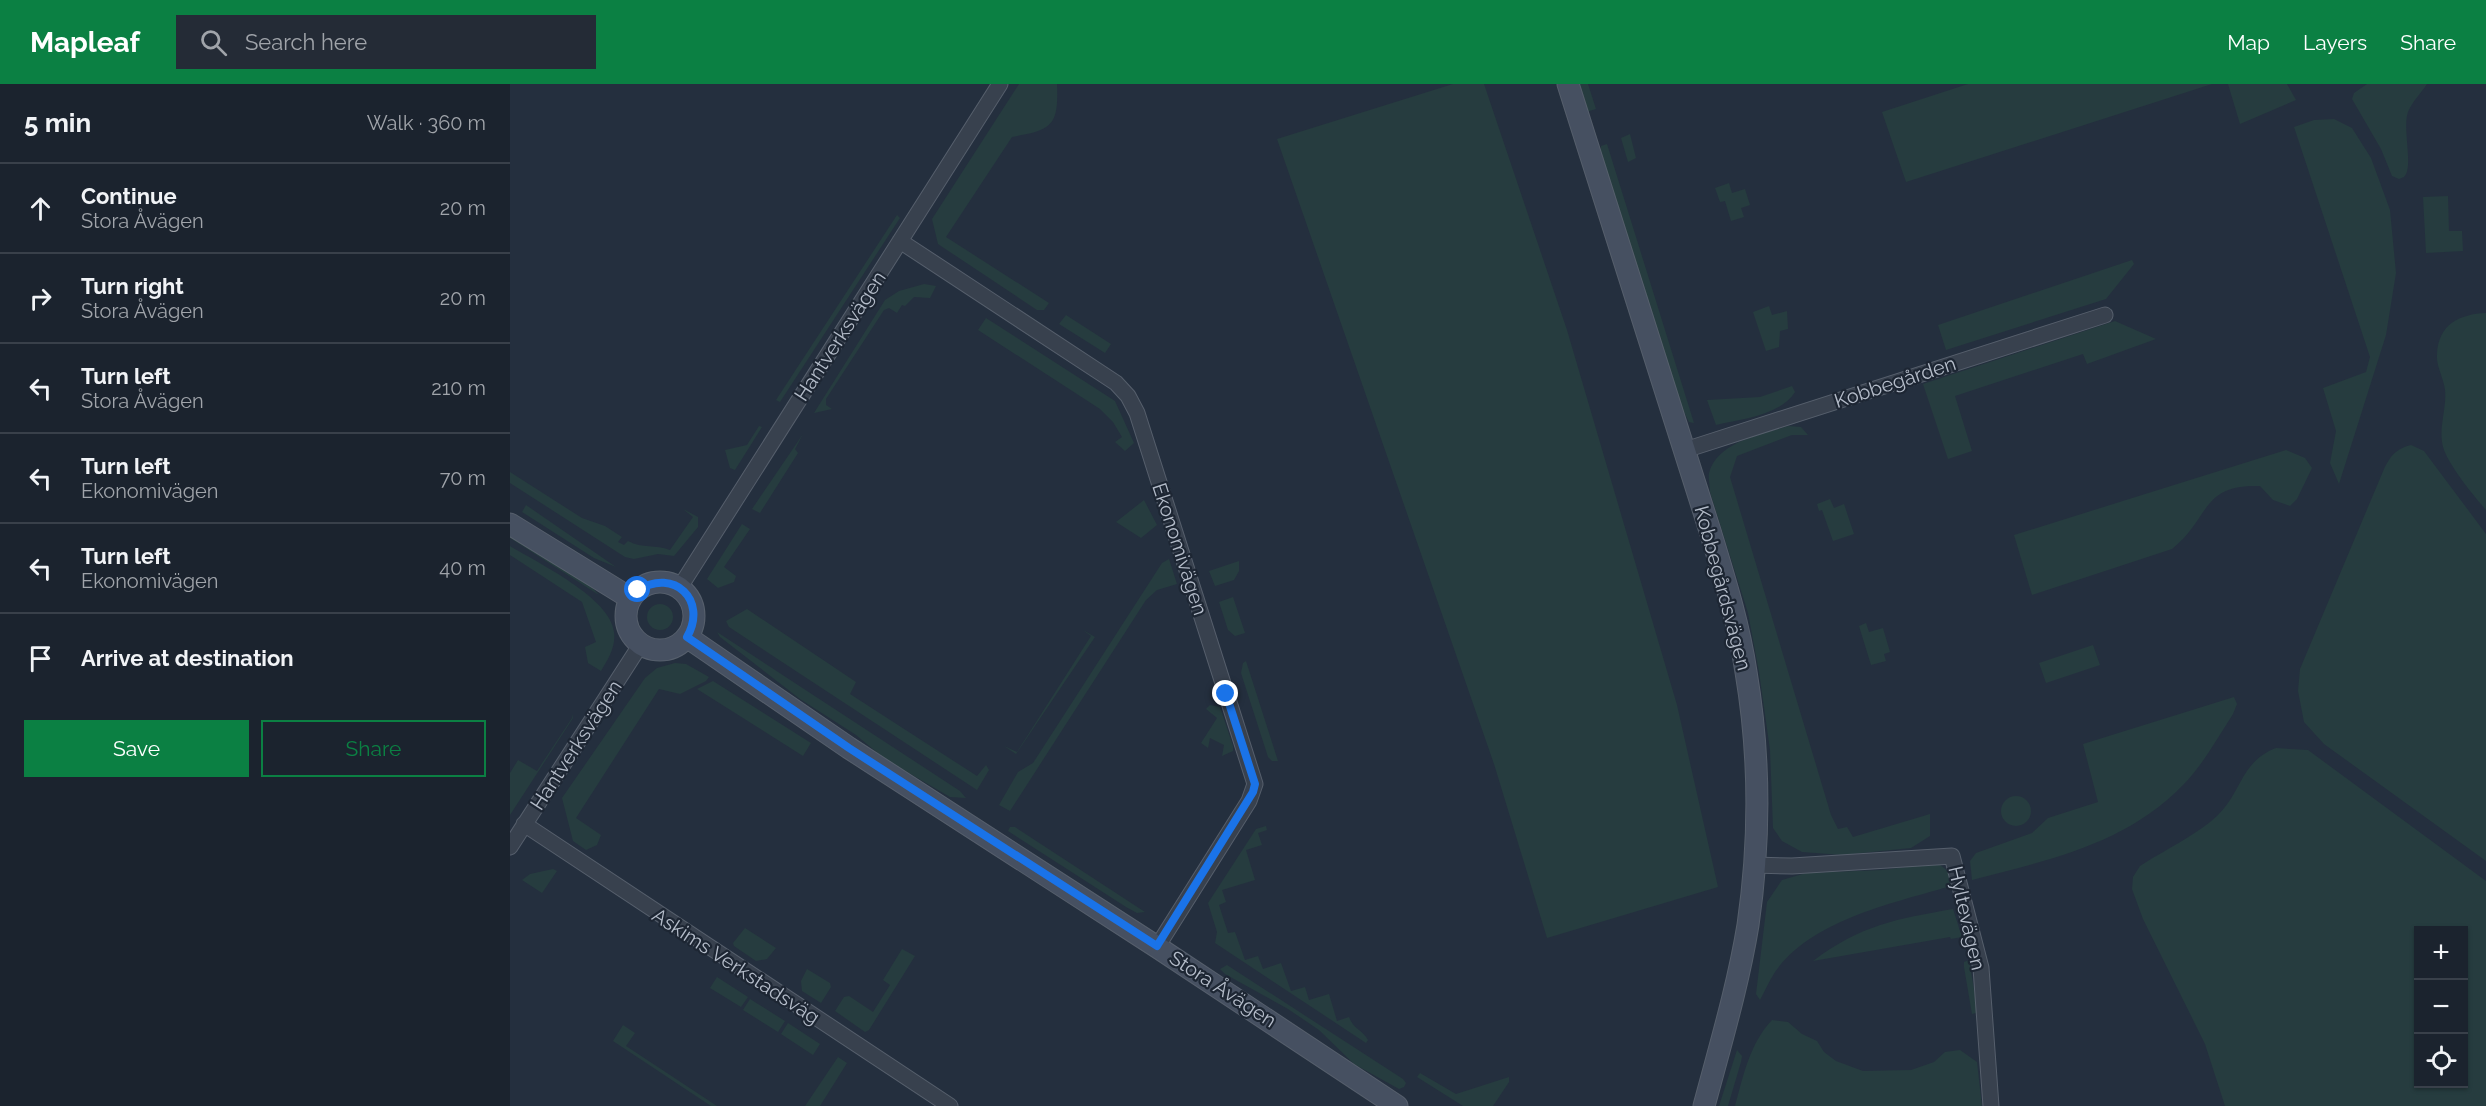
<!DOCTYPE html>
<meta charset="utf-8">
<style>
body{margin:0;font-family:Raleway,sans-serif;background:#242b36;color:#f1f3f6}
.controls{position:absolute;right:18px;bottom:18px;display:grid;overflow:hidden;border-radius:0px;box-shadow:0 2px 4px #0004}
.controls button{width:54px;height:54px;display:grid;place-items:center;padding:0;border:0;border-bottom:2px solid #39404a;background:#1b232e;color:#f1f3f6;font:30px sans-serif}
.stop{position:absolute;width:18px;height:18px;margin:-14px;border:4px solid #1a73e8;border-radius:50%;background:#fff}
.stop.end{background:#1a73e8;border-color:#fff;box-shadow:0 2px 6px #0008}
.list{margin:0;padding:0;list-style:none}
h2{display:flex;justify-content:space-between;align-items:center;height:78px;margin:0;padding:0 24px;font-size:26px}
h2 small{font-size:20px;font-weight:400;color:#a0a4aa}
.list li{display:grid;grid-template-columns:39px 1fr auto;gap:18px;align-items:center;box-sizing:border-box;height:90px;padding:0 24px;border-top:2px solid #39404a}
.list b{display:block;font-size:22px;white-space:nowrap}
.list p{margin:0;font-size:20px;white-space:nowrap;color:#a0a4aa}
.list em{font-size:20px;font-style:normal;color:#a0a4aa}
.actions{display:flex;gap:12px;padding:18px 24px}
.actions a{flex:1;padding:14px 0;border:2px solid #0b8043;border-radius:0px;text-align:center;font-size:21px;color:#0b8043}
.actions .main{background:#0b8043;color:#fff}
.icon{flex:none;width:33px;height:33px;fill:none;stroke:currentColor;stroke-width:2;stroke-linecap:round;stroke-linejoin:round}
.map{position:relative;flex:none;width:1976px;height:1022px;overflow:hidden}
header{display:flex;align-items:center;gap:36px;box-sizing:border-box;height:84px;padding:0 30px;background:#0b8043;color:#fff}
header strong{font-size:28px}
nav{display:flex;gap:33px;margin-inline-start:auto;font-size:21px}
.search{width:420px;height:54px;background:#242b36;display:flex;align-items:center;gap:15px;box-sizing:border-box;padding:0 21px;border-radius:0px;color:#a0a4aa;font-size:22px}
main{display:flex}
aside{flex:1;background:#1b232e}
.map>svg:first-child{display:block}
.green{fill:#263c3f;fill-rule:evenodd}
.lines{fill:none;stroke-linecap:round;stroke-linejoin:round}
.street-casing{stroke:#565f6c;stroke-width:17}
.secondary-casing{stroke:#565f6c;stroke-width:23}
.street{stroke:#38414e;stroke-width:15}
.secondary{stroke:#465061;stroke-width:21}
.route{stroke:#1a73e8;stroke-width:8}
.labels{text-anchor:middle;stroke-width:4.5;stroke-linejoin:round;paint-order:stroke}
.street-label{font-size:20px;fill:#b4bcc9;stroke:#1d2633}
</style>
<header>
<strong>Mapleaf</strong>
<div class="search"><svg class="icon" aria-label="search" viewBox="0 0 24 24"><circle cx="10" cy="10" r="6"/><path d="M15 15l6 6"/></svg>Search here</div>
<nav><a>Map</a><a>Layers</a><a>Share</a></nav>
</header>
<main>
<aside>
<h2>5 min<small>Walk · 360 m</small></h2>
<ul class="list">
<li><svg class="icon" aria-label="ahead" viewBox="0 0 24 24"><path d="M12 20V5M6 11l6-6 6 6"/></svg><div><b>Continue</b><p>Stora Åvägen</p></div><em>20 m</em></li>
<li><svg class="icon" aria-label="right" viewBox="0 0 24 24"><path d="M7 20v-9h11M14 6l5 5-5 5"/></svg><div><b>Turn right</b><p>Stora Åvägen</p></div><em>20 m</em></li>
<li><svg class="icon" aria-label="left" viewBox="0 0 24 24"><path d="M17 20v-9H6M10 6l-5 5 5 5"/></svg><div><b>Turn left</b><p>Stora Åvägen</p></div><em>210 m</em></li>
<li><svg class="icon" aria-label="left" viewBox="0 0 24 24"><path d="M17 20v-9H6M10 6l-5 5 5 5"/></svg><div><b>Turn left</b><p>Ekonomivägen</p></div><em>70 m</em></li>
<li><svg class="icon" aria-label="left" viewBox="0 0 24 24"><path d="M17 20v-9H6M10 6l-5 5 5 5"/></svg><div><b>Turn left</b><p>Ekonomivägen</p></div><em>40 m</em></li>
<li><svg class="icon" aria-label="arrive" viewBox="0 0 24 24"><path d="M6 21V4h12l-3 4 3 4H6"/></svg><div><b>Arrive at destination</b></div></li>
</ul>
<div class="actions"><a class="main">Save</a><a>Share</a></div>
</aside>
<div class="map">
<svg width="1976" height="1022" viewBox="0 0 1976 1022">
<rect width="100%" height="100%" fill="#242f3e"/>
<!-- green -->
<path class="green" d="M 509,0 L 547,0 C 549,43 541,46 502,53 L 436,153 L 539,219 L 534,226 L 527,226 L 428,160 L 422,135 Z
M 943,0 L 974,0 L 1057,246 L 1167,621 L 1208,803 L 1037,854 L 984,680 L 767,55 Z
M 1067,0 L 1078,0 L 1086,25 L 1076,28 Z
M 1458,0 L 1702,0 L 1396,98 L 1372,28 Z
M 1718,0 L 1777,0 L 1786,16 L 1730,40 Z
M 1857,0 L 1917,0 C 1911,9 1902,18 1898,28 C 1892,45 1904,83 1894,93 L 1889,95 L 1882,92 L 1871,65 L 1842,15 L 1844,9 Z
M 1824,35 L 1842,44 L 1861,74 L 1880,126 L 1886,189 L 1876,251 L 1829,400 L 1820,379 L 1826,347 L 1813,304 L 1856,288 L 1860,273 L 1784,43 L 1804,36 Z
M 1120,50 L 1126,74 L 1118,78 L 1111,54 Z
M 1097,60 L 1184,339 L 1179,338 L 1171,322 L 1090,74 L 1091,62 Z
M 1219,99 L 1222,109 L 1235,105 L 1240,121 L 1231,124 L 1234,133 L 1221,137 L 1215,117 L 1210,118 L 1205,104 Z
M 1938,112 L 1939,147 L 1952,147 L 1953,167 L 1916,169 L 1913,113 Z
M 387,131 L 390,134 L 270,318 L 266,316 Z
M 1622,176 L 1624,180 L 1596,215 L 1436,266 L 1428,241 Z
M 414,200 L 426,202 L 420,214 L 404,213 L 395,222 L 392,221 L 387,229 L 379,224 L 374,226 L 316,315 L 316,321 L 322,325 L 304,329 L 375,216 L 389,207 Z
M 1259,222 L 1262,231 L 1277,227 L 1278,245 L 1270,247 L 1269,263 L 1256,267 L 1243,228 Z
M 1976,229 L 1976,426 C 1963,411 1941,384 1934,366 C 1927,346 1937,326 1935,306 C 1934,295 1926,282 1927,271 C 1928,240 1950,230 1976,229 Z
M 556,231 L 601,260 L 595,269 L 549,240 Z
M 476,234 L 605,317 L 624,359 L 615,367 L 605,358 L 612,353 L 603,338 L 590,325 L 468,246 Z
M 1605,237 L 1646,255 L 1577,280 L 1573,270 L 1445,312 L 1462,367 L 1438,375 L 1413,300 Z
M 1282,302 L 1285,308 C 1270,332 1231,335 1206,341 L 1197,316 L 1250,313 Z
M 249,342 L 252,343 L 225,386 L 220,384 L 215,366 L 237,361 Z
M 1278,342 L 1291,343 L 1298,351 L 1282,351 L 1227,372 L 1220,393 L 1321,731 L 1328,745 L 1337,743 L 1343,753 L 1420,730 L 1420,752 L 1401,764 L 1332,771 L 1292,768 L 1272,757 L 1263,744 L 1260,666 L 1249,588 L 1238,529 L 1200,408 C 1200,402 1198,394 1199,389 C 1208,357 1251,351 1278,342 Z
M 293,350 L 285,365 L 288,369 L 250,429 L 242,425 Z
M 1901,361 L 1914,367 L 1976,450 L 1976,777 L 1814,660 L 1794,638 L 1788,607 L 1790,585 L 1874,385 C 1881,371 1886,365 1901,361 Z
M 1776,366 L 1795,374 L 1802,384 L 1787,415 L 1780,422 L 1763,416 L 1750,402 C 1690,400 1701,434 1662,465 L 1522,511 L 1504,451 Z
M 0,388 L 72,434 L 95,442 L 112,453 L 108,458 L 114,461 L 118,457 C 133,465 145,460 160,466 L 183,433 L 173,425 L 188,433 L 188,443 L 164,472 L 148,470 L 124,475 L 115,473 L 0,399 Z
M 1320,415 L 1324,424 L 1334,420 L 1344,450 L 1323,457 L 1312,426 L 1309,427 L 1307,420 Z
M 634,416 L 647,441 L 631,454 L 606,438 Z
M 16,421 L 106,483 L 84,474 L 12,428 Z
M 232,440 L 240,445 L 214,483 L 226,492 L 224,498 L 208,504 L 197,495 Z
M 0,451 L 78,499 L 89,511 L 0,454 Z
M 0,462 C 28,479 101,514 104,548 C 106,563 98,575 91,587 L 78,579 L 75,563 L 86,558 L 72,518 L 0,471 Z
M 659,475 L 667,500 L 647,506 L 636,516 L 500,727 L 489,721 L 508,688 L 523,679 L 652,479 Z
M 729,477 L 729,487 L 724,496 L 705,502 L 699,487 Z
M 723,513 L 735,549 L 725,552 L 718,546 L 709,518 Z
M137 533a13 13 0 1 1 26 0a13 13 0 1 1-26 0Z
M 237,525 L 346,598 L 340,610 L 467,692 L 476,681 L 479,686 L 467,706 L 219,543 L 216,537 Z
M 1356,539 L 1359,548 L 1373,544 L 1380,568 L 1374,570 L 1376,577 L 1361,581 L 1349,542 Z
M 573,546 L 585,553 L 506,670 L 494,662 L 507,668 L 581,552 Z
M 207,548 L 450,707 L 456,714 L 440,713 L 375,675 L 346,651 L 290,615 L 210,553 Z
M 1583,561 L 1590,581 L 1536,599 L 1529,579 Z
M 736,577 L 768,677 L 762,677 L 758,673 L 731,589 L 733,579 Z
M 165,579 L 176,580 L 199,593 L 196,597 L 170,610 L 149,605 L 66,734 L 91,751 L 87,761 L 76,766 L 63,757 L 52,714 L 135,594 L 147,584 Z
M 203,597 L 301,659 L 293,672 L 187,605 Z
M 1724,613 L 1727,620 L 1723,630 C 1708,653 1693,681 1673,701 C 1616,760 1539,776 1462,796 L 1460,777 L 1466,769 L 1522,749 L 1538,734 L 1588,718 L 1573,660 Z
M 700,621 L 710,623 L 723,662 L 723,667 L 712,672 L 714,661 L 700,654 L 698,664 L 691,659 L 707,634 L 696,625 Z
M 62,630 L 63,634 L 0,731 L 0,689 L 8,676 L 27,687 L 62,634 Z
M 1766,664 L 1798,666 L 1976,797 L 1976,1022 L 1715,1022 L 1695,960 L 1633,835 L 1622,805 L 1623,793 L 1630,782 C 1653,767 1688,750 1707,732 C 1733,707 1730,678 1766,664 ZM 1908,846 L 1954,846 L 1954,1000 L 1908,1000 Z
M1491 727a15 15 0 1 1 30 0a15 15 0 1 1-30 0Z
M 756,742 L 757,746 L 748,749 L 752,761 L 736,766 L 745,796 L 712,806 L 716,818 L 709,821 L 718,849 L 725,848 L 735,876 L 748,872 L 753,885 L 771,879 L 781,907 L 795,903 L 799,916 L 819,910 L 827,937 L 839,933 C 843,945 853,946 858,956 L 856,959 L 705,859 L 707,848 L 698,819 L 746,745 Z
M 500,743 L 505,743 L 635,828 L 627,829 L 616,823 L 498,747 Z
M 1428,779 L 1440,789 L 1444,801 C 1385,819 1302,835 1265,888 C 1259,897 1255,907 1250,916 L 1246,910 L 1257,818 L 1272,796 L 1296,789 L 1372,786 Z
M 43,785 L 47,787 L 32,809 L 12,796 L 20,790 Z
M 1443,825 L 1452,853 L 1441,855 L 1440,853 L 1303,877 C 1351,841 1386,835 1443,825 Z
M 235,844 L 266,864 L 257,875 L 246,877 L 224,862 L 223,859 Z
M 392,865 L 405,872 L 359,946 L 355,948 L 325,927 L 334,913 L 339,912 L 363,928 L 380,901 L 373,896 Z
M 1459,876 L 1467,923 L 1466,929 L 1462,930 L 1454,883 L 1454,878 Z
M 717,881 L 893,995 L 896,999 L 894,1003 L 889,1005 L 844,980 L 809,946 L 778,925 L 715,890 L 710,885 Z
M 297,885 L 320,899 L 321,903 L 311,919 L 292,907 L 291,897 Z
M 207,893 L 238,913 L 231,923 L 200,904 Z
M 240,915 L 275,937 L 268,948 L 233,926 Z
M 1262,936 L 1278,938 L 1292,950 L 1307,957 L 1314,968 L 1326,977 L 1353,987 L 1401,986 L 1424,978 L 1435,968 L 1450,966 L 1467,978 L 1472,1022 L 1225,1022 C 1233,992 1240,959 1262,936 Z
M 278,939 L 310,960 L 303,971 L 271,950 Z
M 113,941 L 125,949 L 116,962 L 207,1022 L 201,1022 L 103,957 Z
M 1227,966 L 1232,972 L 1231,978 L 1218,1022 L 1209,1022 Z
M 328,973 L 337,979 L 310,1022 L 295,1022 Z
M 910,989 L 946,1010 L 999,993 L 999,998 L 983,1022 L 953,1022 L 907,993 Z"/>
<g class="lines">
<!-- street casing -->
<g class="street-casing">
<path id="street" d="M 390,157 L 606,299 L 618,312 L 627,329 L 745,700 L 739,717 L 647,863
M 1175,366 L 1595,231
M 170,503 L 490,0
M 14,740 L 440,1022
M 0,763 L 131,560
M 1243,781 L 1282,782 L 1442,772 L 1471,884 L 1481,1022"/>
</g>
<!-- secondary casing -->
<g class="secondary-casing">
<path id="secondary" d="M 1058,0 L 1200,447 C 1214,493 1229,540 1236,588 C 1250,671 1250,758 1238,841 C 1228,902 1210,962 1194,1022
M 0,440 L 120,514
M116 532a34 34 0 1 1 68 0a34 34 0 1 1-68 0Z
M 177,553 L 339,664 L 647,863 L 887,1022"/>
</g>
<!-- street -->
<use href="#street" class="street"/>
<!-- secondary -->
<use href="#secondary" class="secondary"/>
</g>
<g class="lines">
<!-- route -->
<path class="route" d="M 128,506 C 164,484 198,516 177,553 L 339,664 L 647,862 L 743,708 L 745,700 L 716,610"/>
</g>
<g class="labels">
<!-- street labels -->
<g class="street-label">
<text transform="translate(330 252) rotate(-57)" y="7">Hantverksvägen</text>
<text transform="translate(1385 298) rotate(-18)" y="7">Kobbegården</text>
<text transform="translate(670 465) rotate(72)" y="7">Ekonomivägen</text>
<text transform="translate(1213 504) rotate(75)" y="7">Kobbegårdsvägen</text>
<text transform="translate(66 661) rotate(-57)" y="7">Hantverksvägen</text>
<text transform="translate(1457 834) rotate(77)" y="7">Hyltevägen</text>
<text transform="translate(226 882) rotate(33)" y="7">Askims Verkstadsväg</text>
<text transform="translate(713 905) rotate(33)" y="7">Stora Åvägen</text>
</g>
</g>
</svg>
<div class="controls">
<button>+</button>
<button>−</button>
<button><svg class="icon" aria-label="locate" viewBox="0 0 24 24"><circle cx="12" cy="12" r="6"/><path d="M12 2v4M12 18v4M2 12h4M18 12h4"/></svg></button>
</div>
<div class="stop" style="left:128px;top:506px"></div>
<div class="stop end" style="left:716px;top:610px"></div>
</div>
</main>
